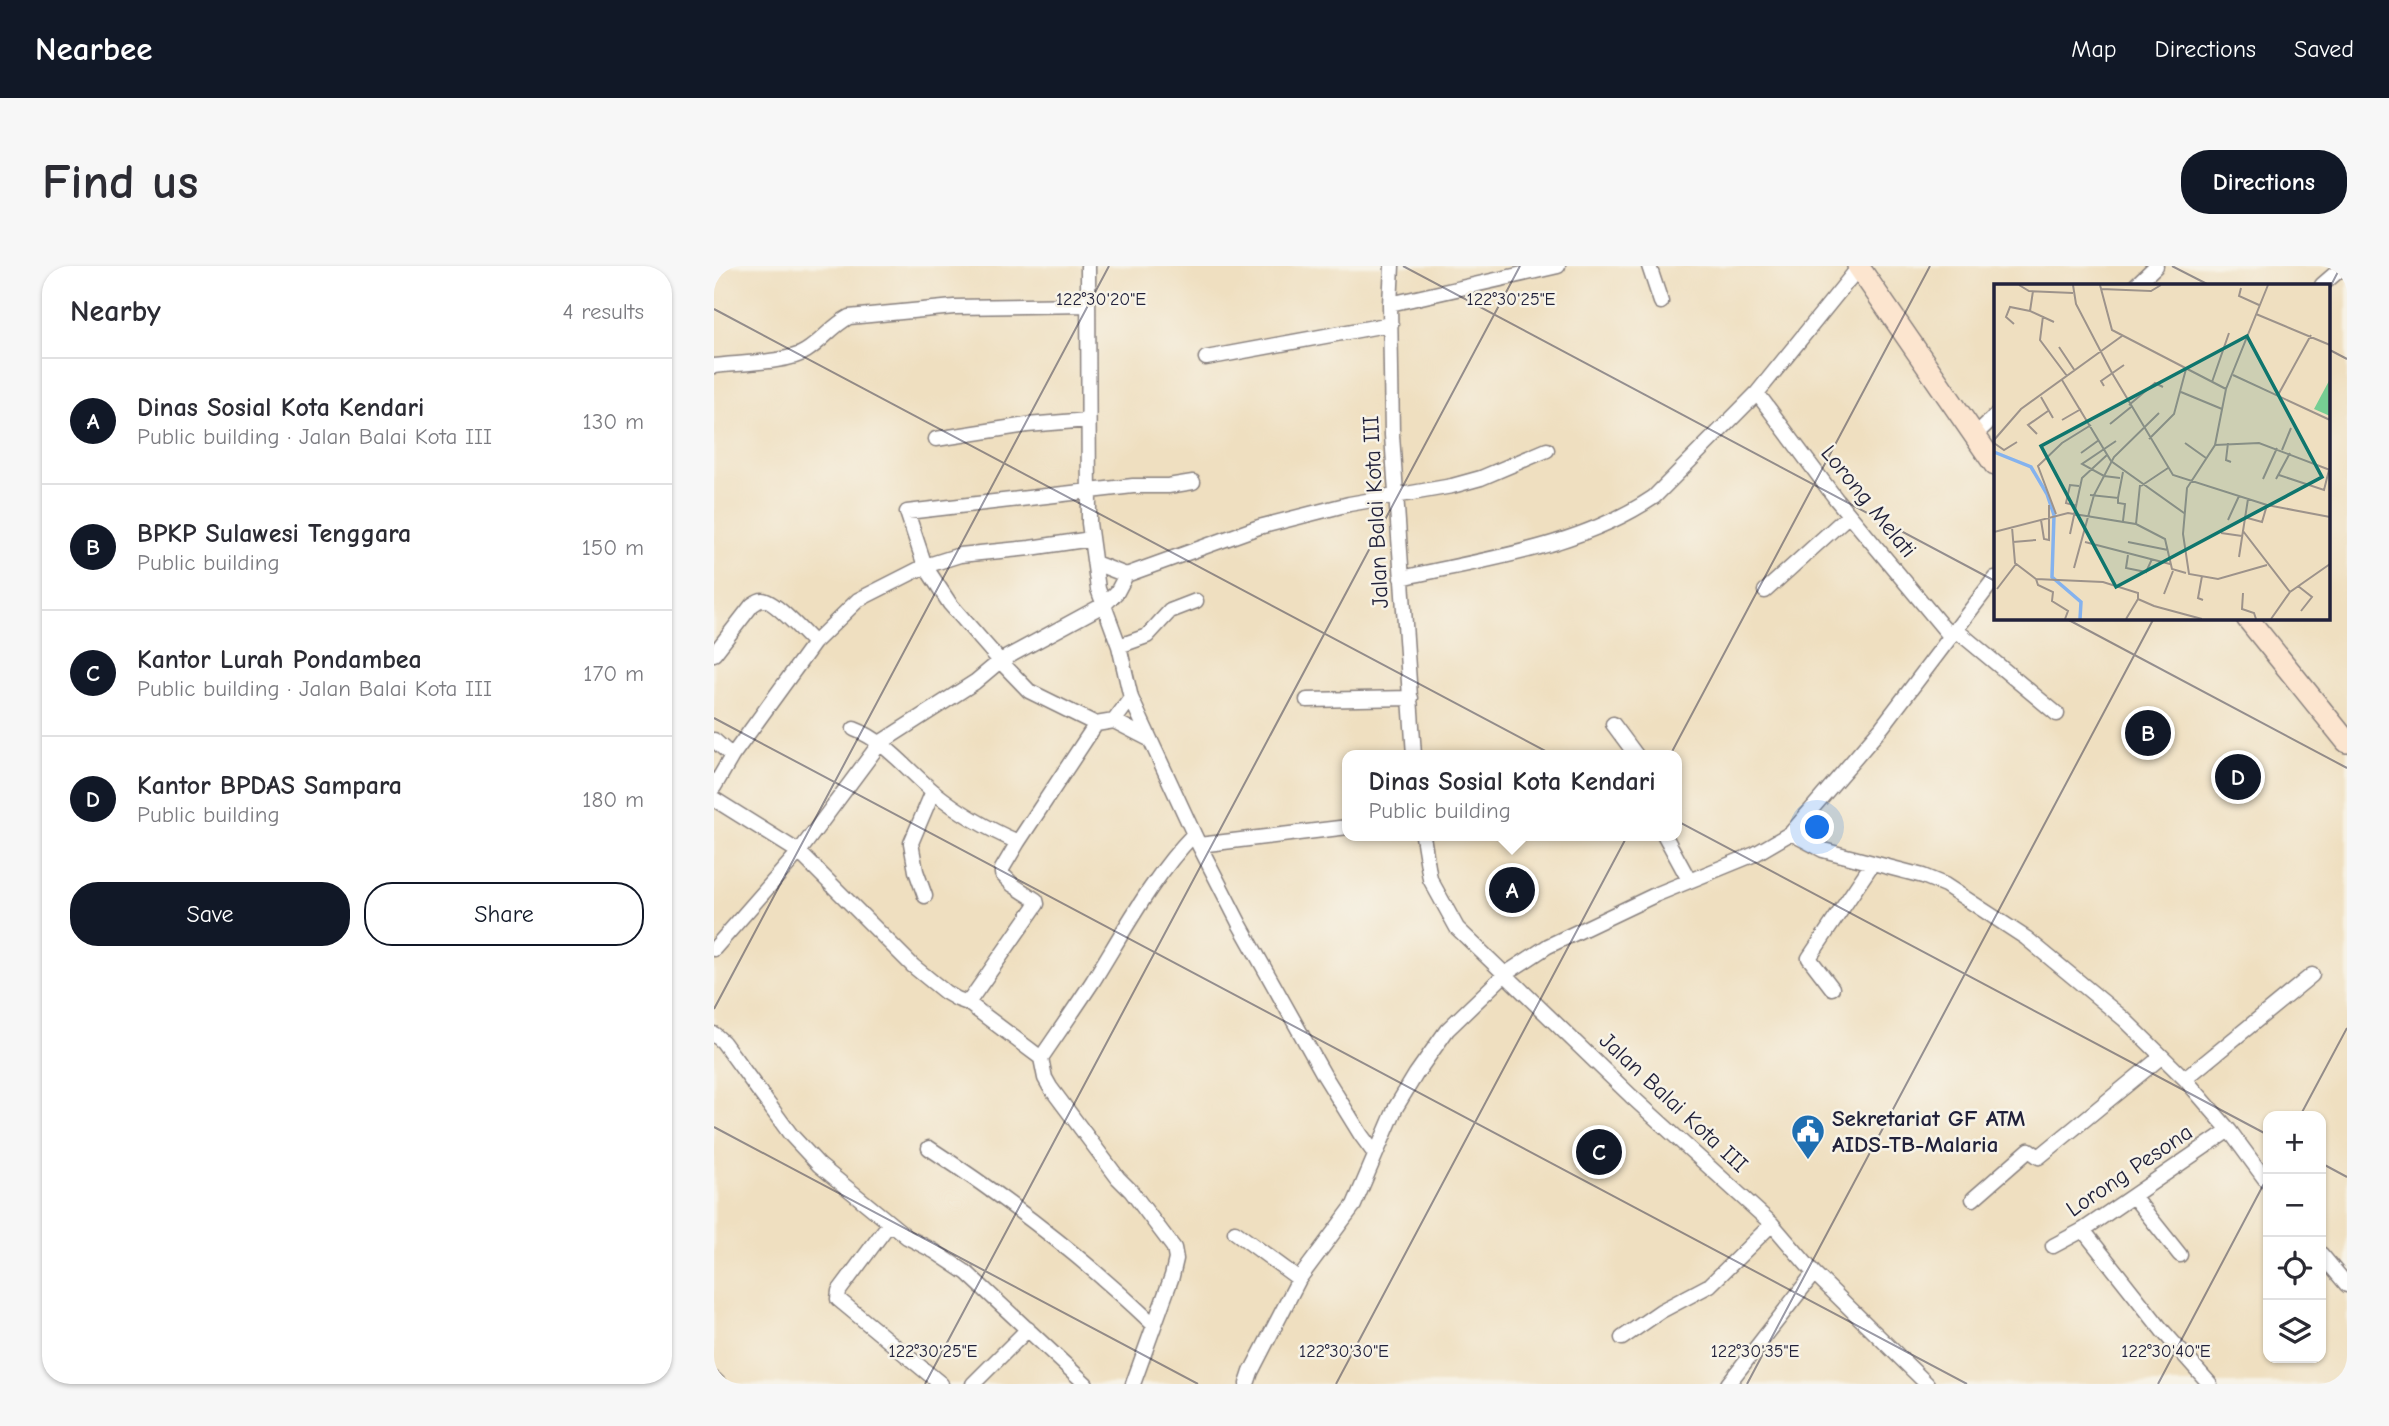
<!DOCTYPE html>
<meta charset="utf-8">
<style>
body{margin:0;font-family:"Comic Neue",sans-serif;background:#f7f7f7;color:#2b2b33}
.controls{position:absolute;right:21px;bottom:21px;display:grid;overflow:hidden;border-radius:14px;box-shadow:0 2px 5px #0004}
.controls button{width:63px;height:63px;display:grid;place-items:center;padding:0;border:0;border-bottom:2px solid #e1e1e2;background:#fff;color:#2b2b33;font:35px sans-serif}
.you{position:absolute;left:1104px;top:562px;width:24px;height:24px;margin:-18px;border:5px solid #fff;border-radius:50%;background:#1a73e8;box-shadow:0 0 0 10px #1a73e833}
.badge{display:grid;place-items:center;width:46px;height:46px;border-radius:50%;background:#111827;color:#fff;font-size:23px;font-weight:700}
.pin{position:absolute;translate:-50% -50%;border:4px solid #fff;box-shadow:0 2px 7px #0006}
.popup{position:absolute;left:628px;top:484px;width:340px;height:91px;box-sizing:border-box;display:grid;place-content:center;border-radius:14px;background:#fff;filter:drop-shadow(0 2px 5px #0005);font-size:23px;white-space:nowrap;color:#7c7c81}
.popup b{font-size:26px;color:#2b2b33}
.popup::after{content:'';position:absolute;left:50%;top:100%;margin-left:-14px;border:14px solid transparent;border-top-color:#fff}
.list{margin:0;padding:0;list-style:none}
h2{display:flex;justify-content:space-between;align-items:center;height:91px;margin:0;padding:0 28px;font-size:30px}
h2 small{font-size:23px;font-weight:400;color:#7c7c81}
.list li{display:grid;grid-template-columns:46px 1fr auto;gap:21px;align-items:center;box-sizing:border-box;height:126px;padding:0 28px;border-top:2px solid #e1e1e2}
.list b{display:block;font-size:26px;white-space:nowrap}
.list p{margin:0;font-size:23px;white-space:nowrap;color:#7c7c81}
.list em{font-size:23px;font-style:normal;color:#7c7c81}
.actions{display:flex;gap:14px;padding:21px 28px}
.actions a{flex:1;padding:16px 0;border:2px solid #111827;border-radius:28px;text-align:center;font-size:24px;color:#111827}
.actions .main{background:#111827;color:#fff}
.icon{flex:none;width:38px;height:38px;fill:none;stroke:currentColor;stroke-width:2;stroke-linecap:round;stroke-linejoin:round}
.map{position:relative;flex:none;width:1633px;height:1118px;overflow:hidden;border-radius:28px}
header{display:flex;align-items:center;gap:42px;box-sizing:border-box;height:98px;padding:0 35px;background:#111827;color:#fff}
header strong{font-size:33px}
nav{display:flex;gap:38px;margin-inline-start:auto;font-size:24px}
.intro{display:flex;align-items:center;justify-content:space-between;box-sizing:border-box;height:168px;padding:0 42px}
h1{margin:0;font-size:49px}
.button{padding:18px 32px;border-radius:28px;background:#111827;color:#fff;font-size:24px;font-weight:700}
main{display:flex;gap:42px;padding:0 42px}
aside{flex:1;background:#fff;border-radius:28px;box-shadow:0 2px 5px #0004}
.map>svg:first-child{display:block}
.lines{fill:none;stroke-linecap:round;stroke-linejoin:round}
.street-casing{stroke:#88807e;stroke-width:17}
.secondary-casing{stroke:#88807e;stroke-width:24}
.street{stroke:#fff;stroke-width:14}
.secondary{stroke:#fce5cf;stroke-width:21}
.ticks{fill:none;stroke:#22223b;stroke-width:2;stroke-opacity:0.45}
.labels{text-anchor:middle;stroke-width:5;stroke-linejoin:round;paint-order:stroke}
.street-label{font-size:23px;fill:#22223b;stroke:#f7f3e8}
.poi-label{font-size:23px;font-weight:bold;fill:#22223b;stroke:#f7f3e8;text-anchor:start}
.inset-river{fill:none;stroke:#84b2ee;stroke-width:3.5}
.inset-road{fill:none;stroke:#9d938b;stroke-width:2}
.view{fill:#0f766e;fill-opacity:0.15;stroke:#0f766e;stroke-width:3.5}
.inset-edge{fill:none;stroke:#22223b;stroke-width:3.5}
.ticks-label{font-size:18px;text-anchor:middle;fill:#22223b;stroke:#f7f3e8;stroke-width:5;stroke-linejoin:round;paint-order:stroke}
</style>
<header>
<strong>Nearbee</strong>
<nav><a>Map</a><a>Directions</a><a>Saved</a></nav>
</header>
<div class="intro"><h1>Find us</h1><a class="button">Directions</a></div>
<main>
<aside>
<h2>Nearby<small>4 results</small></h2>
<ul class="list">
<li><span class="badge">A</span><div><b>Dinas Sosial Kota Kendari</b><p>Public building · Jalan Balai Kota III</p></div><em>130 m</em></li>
<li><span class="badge">B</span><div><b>BPKP Sulawesi Tenggara</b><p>Public building</p></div><em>150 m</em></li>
<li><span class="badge">C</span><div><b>Kantor Lurah Pondambea</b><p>Public building · Jalan Balai Kota III</p></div><em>170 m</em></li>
<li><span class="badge">D</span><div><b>Kantor BPDAS Sampara</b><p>Public building</p></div><em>180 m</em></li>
</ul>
<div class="actions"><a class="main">Save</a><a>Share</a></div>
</aside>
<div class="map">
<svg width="1633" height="1118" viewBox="0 0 1633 1118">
<rect width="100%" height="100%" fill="#f7f3e8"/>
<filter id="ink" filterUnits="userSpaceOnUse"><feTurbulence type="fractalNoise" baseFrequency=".0143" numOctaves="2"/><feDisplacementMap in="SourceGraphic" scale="14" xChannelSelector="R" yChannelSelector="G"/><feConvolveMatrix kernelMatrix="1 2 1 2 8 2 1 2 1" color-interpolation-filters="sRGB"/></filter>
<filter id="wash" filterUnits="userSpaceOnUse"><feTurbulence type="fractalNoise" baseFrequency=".00686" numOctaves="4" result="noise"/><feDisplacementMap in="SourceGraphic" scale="28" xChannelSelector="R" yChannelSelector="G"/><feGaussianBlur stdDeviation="1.57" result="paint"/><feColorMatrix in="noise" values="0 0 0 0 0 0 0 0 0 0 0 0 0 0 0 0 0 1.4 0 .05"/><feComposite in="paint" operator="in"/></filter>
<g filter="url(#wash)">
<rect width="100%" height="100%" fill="#efdfc0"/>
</g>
<g filter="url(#ink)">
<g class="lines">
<!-- street casing -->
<g class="street-casing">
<path id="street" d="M 374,0 L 375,257 L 384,323 L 405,380 L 417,432 L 485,579 L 526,659 L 610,809 L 647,869 L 661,888
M 678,0 L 676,38 L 678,169 L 700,489
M 935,0 L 947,36
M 1422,19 L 1442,0
M 1608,19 L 1630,0
M 676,38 L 844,0
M 492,92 L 677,58
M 0,100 C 22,97 75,97 92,85 C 108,75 118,60 135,51 L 240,41 L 374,39
M 1043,127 L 1122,233 L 1236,370
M 1261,169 L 1281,150
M 222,173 L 313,159 L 374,154
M 381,297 L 412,309
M 687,312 C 772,293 866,281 940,231 L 1043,127 L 1145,1
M 1051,325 L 1135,249
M 1241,363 L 1343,448
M 405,380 L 433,370 L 456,345 L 482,335
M 0,388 L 38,339 C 41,337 45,334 48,334 C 59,333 91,368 100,377
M 593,434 L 697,432
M 400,455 L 435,473
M 382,458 L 315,425 L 286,395 L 236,338 L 211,300 L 193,246 L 419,220 L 454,220 L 479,216
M 899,458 L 922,489
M 140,463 C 172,475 194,505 220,526 C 247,548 274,563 304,576 L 382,458 L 400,455 L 417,432
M 0,474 L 18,490
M 0,521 L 18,490 L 100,377 L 144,334 L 211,300 L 246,289 L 316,282 L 377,273
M 0,533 L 85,586 L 199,700 L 231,726 L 243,733 L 254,737 L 327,792 C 344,767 362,741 379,715 C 410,665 439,610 480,568
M 1077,567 L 1109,584 L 1209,610 L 1231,619 L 1312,672 L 1410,753 L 1471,813 L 1515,864 L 1554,917
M 709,570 L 716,613 L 743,662 L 917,830 L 1058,958 L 1100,1007 L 1213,1118
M 951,570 L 975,614
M 485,579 L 634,561
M 211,630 L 202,605 L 197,577 L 219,525
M 0,683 L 85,586 L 166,477 L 261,416 L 286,395 L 391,338 L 403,326 L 412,309 L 545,261 L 635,238 L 738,220 L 767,212 L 833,184
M 1118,722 L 1095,692 L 1158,598
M 254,737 L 323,638 L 322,634 L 299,619 L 288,608 L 288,603 L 304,576
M 0,768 L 9,776 L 77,869 L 105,899 L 193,971 L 220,985 L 253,1007 L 372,1118
M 327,792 L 331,812 L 336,821 L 404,912 L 417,925 L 460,982 L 462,993 L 458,1010 L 419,1118
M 1471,813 L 1598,709
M 215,882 C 295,934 371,993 440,1059
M 1419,930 L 1466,989
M 1259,933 L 1315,884 L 1325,891 L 1447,791
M 175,958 L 125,1025 L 124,1033 L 227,1118
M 1369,964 L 1448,1064 L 1496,1118
M 521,966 L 585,1013
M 1339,980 L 1369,964 L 1515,864
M 1607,988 L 1633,1019
M 908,1072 L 947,1045 L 996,1019 L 1058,958
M 0,1113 L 5,1118
M 259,1118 L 314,1063
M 533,1118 L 537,1106 L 585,1013 L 640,939 L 682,841 L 702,808 L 733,764 L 791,708 L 834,680 L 941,629 L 1041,588 L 1077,567 L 1168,461 L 1281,312
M 1014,1118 L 1100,1007"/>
</g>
<!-- secondary casing -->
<g class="secondary-casing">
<path id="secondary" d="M 1144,0 L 1281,199
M 1533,352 L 1633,476"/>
</g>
<!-- street -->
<use href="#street" class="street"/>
<!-- secondary -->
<use href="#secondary" class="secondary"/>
</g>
</g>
<!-- ticks -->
<path class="ticks" d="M 689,0 L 1281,315M 1458,0 L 1495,19M 1614,25 L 1627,0M 0,43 L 1554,869M 1614,83 L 1633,93M 1351,352 L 1633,502M 0,452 L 1253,1118M 0,743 L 395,0M 1586,850 L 1633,762M 0,861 L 484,1118M 1607,897 L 1633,911M 211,1118 L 806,0M 622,1118 L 1216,0M 1033,1118 L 1440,352M 1444,1118 L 1554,910"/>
<!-- icons -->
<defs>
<g id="civic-pin" transform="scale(1.75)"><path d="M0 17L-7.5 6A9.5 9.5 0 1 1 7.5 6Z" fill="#1f6fb2" stroke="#f7f3e8"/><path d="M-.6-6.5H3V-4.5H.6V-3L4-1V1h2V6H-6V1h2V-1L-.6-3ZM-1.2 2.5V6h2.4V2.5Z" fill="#fff"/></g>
</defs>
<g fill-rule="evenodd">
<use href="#civic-pin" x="1094" y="865"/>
</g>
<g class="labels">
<!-- street labels -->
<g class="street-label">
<text transform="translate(1155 235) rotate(51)" y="8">Lorong Melati</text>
<text transform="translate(661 246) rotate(-93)" y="8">Jalan Balai Kota III</text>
<text transform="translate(960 836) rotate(43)" y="8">Jalan Balai Kota III</text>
<text transform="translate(1415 904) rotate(-34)" y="8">Lorong Pesona</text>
</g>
<!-- poi labels -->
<g class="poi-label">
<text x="1118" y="860">Sekretariat GF ATM<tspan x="1118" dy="26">AIDS-TB-Malaria</tspan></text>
</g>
</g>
<!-- overview -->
<g transform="translate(1280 18)">
<rect width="336" height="336" fill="#efdfc0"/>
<path d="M 336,95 L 336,132 L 320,125 Z" fill="#76ce93"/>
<path class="inset-river" d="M 0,168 L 37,183 L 53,210 L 60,231 L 58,293 L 87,318 L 86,335"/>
<path class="inset-road" d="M 25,1 L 35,7 L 79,9M 79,1 L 82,20 L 118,89 L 179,191 L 273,221 L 336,233M 106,1 L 118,46 L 232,105M 247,4 L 245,12 L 265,21M 107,5 L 157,7 L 167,1M 39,7 L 36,27 L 60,38M 262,30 L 336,61M 49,32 L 46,56 L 73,92M 20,40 L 12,33 L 16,23 L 36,27M 65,63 L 81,87M 239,91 L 336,136M 68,96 L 117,177 L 190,229M 218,98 L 235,49M 110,102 L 107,97 L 130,81M 187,108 L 228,125M 284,111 L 317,51M 47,113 L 59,134M 135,121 L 161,99 L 169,103M 68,136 L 87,125M 116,140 L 137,123M 43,150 L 34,141 L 54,127M 155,155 L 180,130 L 192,85M 0,156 L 27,125 L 128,52M 122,157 L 88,180 L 110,192 L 126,194M 0,159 L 10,166 L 23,158M 191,159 L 212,174M 234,159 L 232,176 L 237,178M 221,161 L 265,159 L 336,186M 288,166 L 297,144M 87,169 L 105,156M 285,191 L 330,206 L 335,186M 269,195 L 283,164M 282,195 L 296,169M 147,202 L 174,184M 96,211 L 124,214 L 129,188M 124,214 L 124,219 L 131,220 L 129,237M 254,215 L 249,247 L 296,308M 83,222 L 72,219 L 76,201 L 85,202M 62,230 L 44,182 L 68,159 L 97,141M 250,233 L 268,238 L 273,221M 47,236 L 50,255 L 55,256 L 55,221M 234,236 L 245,212M 142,240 L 171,255 L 178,285 L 192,289M 18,243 L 21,279 L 42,295 L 109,298 L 144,309 L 144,315 L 160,322 L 208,335M 0,248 L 74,229 L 142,240 L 146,201M 227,249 L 248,252M 76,250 L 88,194 L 113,171M 19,258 L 42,256M 91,258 L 176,280M 134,258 L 174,266M 134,271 L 132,284 L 152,288 L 158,275M 245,273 L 249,247M 273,281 L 224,295 L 195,290 L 189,250 L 193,204 L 221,161 L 232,105 L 274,1M 80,284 L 100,211 L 120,173 L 165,129M 208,292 L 204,314 L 209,316M 42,295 L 44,301 L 59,308 L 58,317 L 74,327 L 71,335M 304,302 L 318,313 L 307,327M 3,305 L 22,280M 249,309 L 248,325 L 260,329 L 262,335M 170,310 L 179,287M 132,335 L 144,315M 277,335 L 296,308 L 336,280"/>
<path class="view" d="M 253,52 L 328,193 L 122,303 L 47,162 Z"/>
<rect width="336" height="336" class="inset-edge"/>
</g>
<g class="ticks-label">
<text x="387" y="39">122°30'20"E</text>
<text x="797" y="39">122°30'25"E</text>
<text x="219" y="1091">122°30'25"E</text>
<text x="630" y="1091">122°30'30"E</text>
<text x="1041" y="1091">122°30'35"E</text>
<text x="1452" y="1091">122°30'40"E</text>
</g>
</svg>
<div class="controls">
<button>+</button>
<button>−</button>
<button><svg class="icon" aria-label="locate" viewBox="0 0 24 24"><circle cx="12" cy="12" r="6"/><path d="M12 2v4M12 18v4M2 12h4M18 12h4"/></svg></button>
<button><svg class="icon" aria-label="layers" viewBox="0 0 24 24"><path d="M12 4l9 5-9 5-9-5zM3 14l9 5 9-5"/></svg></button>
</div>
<div class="you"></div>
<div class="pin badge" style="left:798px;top:624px">A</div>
<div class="popup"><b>Dinas Sosial Kota Kendari</b>Public building</div>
<div class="pin badge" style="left:1434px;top:467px">B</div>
<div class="pin badge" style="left:885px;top:886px">C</div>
<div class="pin badge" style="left:1524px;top:511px">D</div>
</div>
</main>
